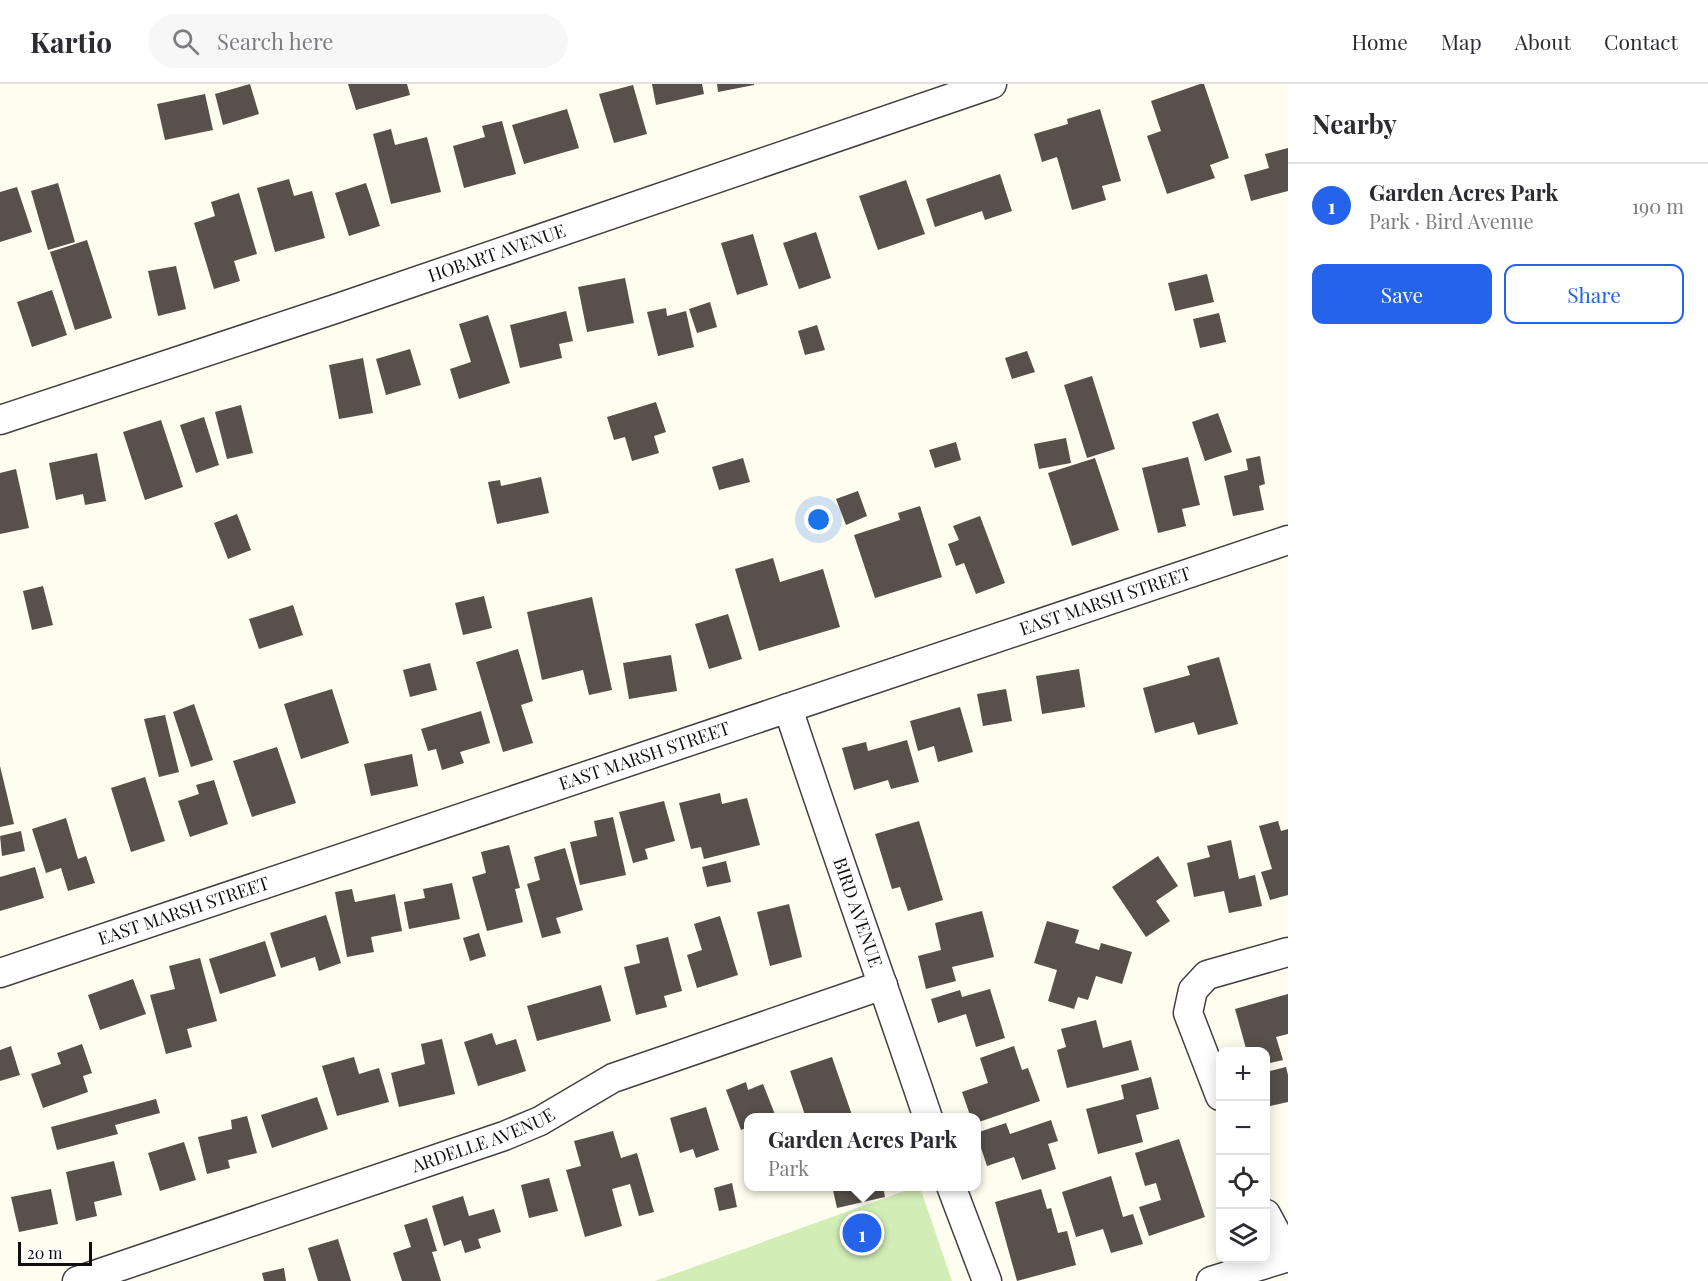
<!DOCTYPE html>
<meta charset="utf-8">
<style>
body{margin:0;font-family:"Playfair Display",serif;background:#f7f7f7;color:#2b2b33}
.controls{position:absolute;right:18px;bottom:18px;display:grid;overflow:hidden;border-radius:12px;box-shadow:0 3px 15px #0003}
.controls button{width:54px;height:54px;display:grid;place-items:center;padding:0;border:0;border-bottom:2px solid #e1e1e2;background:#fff;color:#2b2b33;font:30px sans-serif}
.scale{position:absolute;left:18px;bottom:15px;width:74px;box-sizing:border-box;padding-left:6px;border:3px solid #0e0e0e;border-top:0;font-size:16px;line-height:21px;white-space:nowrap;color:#0e0e0e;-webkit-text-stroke:4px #fff;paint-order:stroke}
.you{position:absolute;left:819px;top:436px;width:21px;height:21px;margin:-15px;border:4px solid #fff;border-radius:50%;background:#1a73e8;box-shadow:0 0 0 9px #1a73e833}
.badge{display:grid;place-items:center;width:39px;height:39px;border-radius:50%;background:#2563eb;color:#fff;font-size:20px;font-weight:700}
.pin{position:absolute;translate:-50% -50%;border:3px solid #fff;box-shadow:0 2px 6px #0006}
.popup{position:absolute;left:744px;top:1029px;width:237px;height:78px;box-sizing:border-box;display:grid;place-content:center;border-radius:12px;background:#fff;filter:drop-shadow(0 2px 4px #0005);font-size:20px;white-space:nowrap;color:#7c7c81}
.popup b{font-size:22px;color:#2b2b33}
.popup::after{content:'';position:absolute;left:50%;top:100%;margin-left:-12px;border:12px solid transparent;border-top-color:#fff}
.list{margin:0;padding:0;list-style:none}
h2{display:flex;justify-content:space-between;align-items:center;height:78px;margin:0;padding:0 24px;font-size:26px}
h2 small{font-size:20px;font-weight:400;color:#7c7c81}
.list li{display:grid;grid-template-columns:39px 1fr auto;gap:18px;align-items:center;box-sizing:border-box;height:84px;padding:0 24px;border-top:2px solid #e1e1e2}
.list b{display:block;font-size:22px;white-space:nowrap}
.list p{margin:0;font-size:20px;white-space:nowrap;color:#7c7c81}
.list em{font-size:20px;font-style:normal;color:#7c7c81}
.actions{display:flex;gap:12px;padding:18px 24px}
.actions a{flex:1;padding:14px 0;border:2px solid #2563eb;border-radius:12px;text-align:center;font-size:21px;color:#2563eb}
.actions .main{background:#2563eb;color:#fff}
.icon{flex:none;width:33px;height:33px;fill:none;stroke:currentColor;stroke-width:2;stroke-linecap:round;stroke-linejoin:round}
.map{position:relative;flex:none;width:1288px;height:1197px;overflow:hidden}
header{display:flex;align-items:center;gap:36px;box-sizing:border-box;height:84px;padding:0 30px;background:#fff;border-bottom:2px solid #e1e1e2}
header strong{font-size:28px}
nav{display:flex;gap:33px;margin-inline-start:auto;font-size:21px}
.search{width:420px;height:54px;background:#f7f7f7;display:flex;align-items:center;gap:15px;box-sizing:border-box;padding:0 21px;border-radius:33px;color:#7c7c81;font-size:22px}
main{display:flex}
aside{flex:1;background:#fff}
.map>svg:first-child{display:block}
.green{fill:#d2edb6}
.building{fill:#58504a}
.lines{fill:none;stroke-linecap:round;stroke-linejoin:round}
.street-casing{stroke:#414141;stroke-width:31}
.street{stroke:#fff;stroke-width:28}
.labels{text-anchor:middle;stroke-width:6;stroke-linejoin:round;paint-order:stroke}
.street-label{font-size:18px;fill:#0e0e0e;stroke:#fff}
</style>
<header>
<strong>Kartio</strong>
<div class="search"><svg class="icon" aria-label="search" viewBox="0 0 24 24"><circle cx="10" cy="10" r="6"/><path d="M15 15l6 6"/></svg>Search here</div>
<nav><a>Home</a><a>Map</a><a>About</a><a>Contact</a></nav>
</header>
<main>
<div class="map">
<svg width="1288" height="1197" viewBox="0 0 1288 1197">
<rect width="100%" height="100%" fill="#fffcf0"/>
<!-- green -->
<path class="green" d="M 918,1102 L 920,1103 L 952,1197 L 655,1197 Z"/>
<!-- building -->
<path class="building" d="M 250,0 L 259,30 L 223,41 L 215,10 Z
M 348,0 L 407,0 L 410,11 L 356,26 Z
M 652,0 L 702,0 L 704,10 L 656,21 Z
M 717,0 L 754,0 L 754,1 L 718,8 Z
M 1200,0 L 1204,0 L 1229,74 L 1210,81 L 1215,94 L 1167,110 L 1147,52 L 1161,47 L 1151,17 Z
M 633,1 L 647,50 L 614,59 L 599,10 Z
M 205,10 L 213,46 L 165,56 L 157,20 Z
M 567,25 L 579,64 L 524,80 L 512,41 Z
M 1100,25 L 1121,97 L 1102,102 L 1106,116 L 1072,126 L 1057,73 L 1042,78 L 1034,50 L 1068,40 L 1067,35 Z
M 502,37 L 516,90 L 464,104 L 453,62 L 485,53 L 482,42 Z
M 391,45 L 395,61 L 427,53 L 441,108 L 391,120 L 373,50 Z
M 1288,64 L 1288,107 L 1251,117 L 1244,91 L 1269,84 L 1265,70 Z
M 1000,90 L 1012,127 L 985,136 L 982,127 L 935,143 L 926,115 Z
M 289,95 L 294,112 L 312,107 L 325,154 L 275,168 L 257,104 Z
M 906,96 L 925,150 L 878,166 L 859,112 Z
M 58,99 L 75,158 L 48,166 L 31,107 Z
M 366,99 L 380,142 L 349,152 L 335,109 Z
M 17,103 L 32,148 L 0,158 L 0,108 Z
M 239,109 L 257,170 L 234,177 L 240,197 L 214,205 L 194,139 L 215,132 L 211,118 Z
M 816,148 L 831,194 L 799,205 L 783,159 Z
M 753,150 L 768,201 L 737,211 L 721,159 Z
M 87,156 L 112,234 L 75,246 L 50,168 Z
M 176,182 L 186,225 L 158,232 L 148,187 Z
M 1207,190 L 1214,218 L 1175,227 L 1168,199 Z
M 625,194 L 634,239 L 587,248 L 578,203 Z
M 52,206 L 67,251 L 32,263 L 17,218 Z
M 710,218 L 717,243 L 697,249 L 689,225 Z
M 666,224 L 667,232 L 686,227 L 694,263 L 658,272 L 647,228 Z
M 566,227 L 573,257 L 559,260 L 562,274 L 520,284 L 510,241 Z
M 1219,229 L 1226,258 L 1200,264 L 1193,235 Z
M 488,231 L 510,299 L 459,315 L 450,285 L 471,278 L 459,240 Z
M 817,241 L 825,266 L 805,271 L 798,247 Z
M 410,265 L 421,301 L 386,311 L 376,275 Z
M 1027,267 L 1035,288 L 1012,295 L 1005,274 Z
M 363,274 L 373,329 L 339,335 L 329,281 Z
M 1092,292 L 1115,365 L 1087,374 L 1064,301 Z
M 656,318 L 666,348 L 654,352 L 659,369 L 632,377 L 625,353 L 614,356 L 607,333 Z
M 241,321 L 253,369 L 227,375 L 215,328 Z
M 1218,329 L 1232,368 L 1205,377 L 1192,338 Z
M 204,333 L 219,381 L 196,389 L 180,341 Z
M 161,336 L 183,403 L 145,416 L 123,348 Z
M 1066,354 L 1071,379 L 1039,385 L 1034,360 Z
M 956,358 L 961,376 L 935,384 L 929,366 Z
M 97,369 L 106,417 L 85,421 L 83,410 L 56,416 L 49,379 Z
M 1260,372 L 1265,400 L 1259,402 L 1264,426 L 1233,432 L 1224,392 L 1248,386 L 1246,375 Z
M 1188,373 L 1200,421 L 1182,425 L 1186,442 L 1158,449 L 1142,384 Z
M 743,374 L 750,398 L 719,406 L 712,383 Z
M 1095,374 L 1119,446 L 1072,462 L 1048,389 Z
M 16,385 L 29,444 L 0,450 L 0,389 Z
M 541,393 L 549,429 L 497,440 L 488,398 L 500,396 L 501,402 Z
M 858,407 L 867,432 L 846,441 L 836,415 Z
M 920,422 L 942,493 L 875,514 L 854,451 L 900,436 L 898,429 Z
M 237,430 L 251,466 L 228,475 L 214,439 Z
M 980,432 L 1005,499 L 976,510 L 964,479 L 956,482 L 948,460 L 959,456 L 953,442 Z
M 773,474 L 780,498 L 823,485 L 840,543 L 759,567 L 735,485 Z
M 43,502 L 53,541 L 32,546 L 23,507 Z
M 484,512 L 492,544 L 463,551 L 455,519 Z
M 592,513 L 612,606 L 589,611 L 583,586 L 542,596 L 527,528 Z
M 293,521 L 303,551 L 259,565 L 249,535 Z
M 728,530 L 742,575 L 709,585 L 695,540 Z
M 518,565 L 533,617 L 521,621 L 533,659 L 503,668 L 476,578 Z
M 671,571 L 677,607 L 629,615 L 623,579 Z
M 1219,573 L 1238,640 L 1198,651 L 1194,638 L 1155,649 L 1143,604 L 1190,591 L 1187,582 Z
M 430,579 L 437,606 L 410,613 L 403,586 Z
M 1079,585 L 1085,623 L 1042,630 L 1036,592 Z
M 332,605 L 349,659 L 301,675 L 284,620 Z
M 1006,605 L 1012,637 L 983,642 L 977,610 Z
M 194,620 L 213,676 L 191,683 L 173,628 Z
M 960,623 L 973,668 L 938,678 L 934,662 L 918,667 L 910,637 Z
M 481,627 L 490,659 L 460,668 L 464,679 L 442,686 L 436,665 L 428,667 L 421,645 Z
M 165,631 L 179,688 L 159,693 L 144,635 Z
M 907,656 L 919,698 L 891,705 L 888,696 L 854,706 L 842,664 L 866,658 L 868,667 Z
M 277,663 L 296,719 L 252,733 L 233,677 Z
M 412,670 L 418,702 L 371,712 L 364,680 Z
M 0,682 L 14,740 L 0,743 Z
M 145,693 L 165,757 L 131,768 L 111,704 Z
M 214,696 L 228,740 L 190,753 L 178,717 L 199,710 L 196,701 Z
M 720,709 L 722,720 L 747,714 L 760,761 L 704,775 L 701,763 L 691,765 L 679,719 Z
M 664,717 L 675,757 L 645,765 L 648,775 L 633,779 L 619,728 Z
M 613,733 L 626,791 L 580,801 L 570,758 L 597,752 L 594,737 Z
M 66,734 L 78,775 L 86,772 L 95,799 L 68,807 L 61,784 L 46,789 L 32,745 Z
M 919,737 L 943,816 L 908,827 L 900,803 L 892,805 L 875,750 Z
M 1278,737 L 1281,747 L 1288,745 L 1288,811 L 1270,816 L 1261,788 L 1272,785 L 1259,742 Z
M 21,747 L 25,767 L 2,772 L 0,752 Z
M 1231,756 L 1239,795 L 1255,791 L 1262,822 L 1229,829 L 1224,807 L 1194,813 L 1187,779 L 1210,773 L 1207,762 Z
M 509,761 L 520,804 L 515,805 L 523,838 L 487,847 L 472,793 L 486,789 L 481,768 Z
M 565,764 L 583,826 L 556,834 L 561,849 L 542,854 L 527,800 L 540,796 L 534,773 Z
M 1158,772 L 1178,802 L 1156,817 L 1170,837 L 1146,853 L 1112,803 Z
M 726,777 L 731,798 L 707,803 L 702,783 Z
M 35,783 L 44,814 L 0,827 L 0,793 Z
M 452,799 L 460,835 L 409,845 L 404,818 L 425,814 L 423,805 Z
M 352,805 L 355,818 L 395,810 L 402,847 L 371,853 L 374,868 L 347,873 L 335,808 Z
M 789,820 L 802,873 L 770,882 L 757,828 Z
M 982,827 L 994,873 L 952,883 L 956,897 L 926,905 L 918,872 L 941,866 L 935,839 Z
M 326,831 L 341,879 L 319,887 L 315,873 L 281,884 L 270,849 Z
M 720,832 L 738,891 L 697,904 L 687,871 L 702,866 L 694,840 Z
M 1047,837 L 1079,846 L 1075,859 L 1099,866 L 1101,859 L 1132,868 L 1122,900 L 1096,892 L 1088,916 L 1078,913 L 1074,925 L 1048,917 L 1057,886 L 1034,879 Z
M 479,849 L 486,872 L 470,877 L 463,854 Z
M 668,853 L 682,907 L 664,912 L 667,923 L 636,931 L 624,883 L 640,879 L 636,861 Z
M 265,857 L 276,892 L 220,910 L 209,875 Z
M 200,874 L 217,937 L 187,945 L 192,963 L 166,970 L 150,911 L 175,905 L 169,882 Z
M 133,895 L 146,930 L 100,946 L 88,911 Z
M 601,901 L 611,937 L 537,957 L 527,922 Z
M 990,905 L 1005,954 L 976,963 L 966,930 L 938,939 L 931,915 L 960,906 L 962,913 Z
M 1288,910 L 1288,950 L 1276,953 L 1283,976 L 1266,980 L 1266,968 L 1247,968 L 1235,925 Z
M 1096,936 L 1103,964 L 1131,956 L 1139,986 L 1067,1004 L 1057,966 L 1066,963 L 1061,945 Z
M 492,949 L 496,961 L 516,955 L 526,987 L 478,1002 L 464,958 Z
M 442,955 L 455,1010 L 399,1023 L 391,989 L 425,980 L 421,960 Z
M 82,960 L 92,989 L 83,992 L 88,1008 L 43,1024 L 31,990 L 61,980 L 57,969 Z
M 11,962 L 20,991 L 0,997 L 0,966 Z
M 1014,962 L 1022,986 L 1028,984 L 1040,1017 L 976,1039 L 976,1034 L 971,1034 L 962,1008 L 988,999 L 980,974 Z
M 354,973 L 359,990 L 379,984 L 389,1018 L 337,1032 L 322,982 Z
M 832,973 L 853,1034 L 806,1034 L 790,987 Z
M 1286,983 L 1288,991 L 1288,1018 L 1266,1023 L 1266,988 Z
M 1151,993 L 1159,1025 L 1136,1031 L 1143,1058 L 1098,1070 L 1086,1025 L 1124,1015 L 1121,1001 Z
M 746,998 L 748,1006 L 763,1000 L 776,1033 L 748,1034 L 748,1043 L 741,1046 L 726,1006 Z
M 317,1013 L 328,1045 L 272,1064 L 261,1031 Z
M 156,1015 L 160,1029 L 115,1041 L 118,1050 L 57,1066 L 51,1043 Z
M 706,1023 L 719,1066 L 696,1074 L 693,1065 L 680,1069 L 670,1034 Z
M 247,1032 L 257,1069 L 228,1076 L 230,1084 L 207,1090 L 198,1053 L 232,1045 L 231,1036 Z
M 1051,1036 L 1058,1057 L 1048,1060 L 1056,1085 L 1022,1096 L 1014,1073 L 987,1082 L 976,1049 L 1006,1039 L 1010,1050 Z
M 613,1047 L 621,1074 L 637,1069 L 654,1128 L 639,1132 L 630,1100 L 612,1105 L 622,1142 L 585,1153 L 566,1086 L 581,1082 L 574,1057 Z
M 1179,1055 L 1205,1133 L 1149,1152 L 1139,1123 L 1161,1116 L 1156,1099 L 1145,1102 L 1135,1069 Z
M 184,1058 L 196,1096 L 160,1107 L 148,1069 Z
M 114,1077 L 122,1111 L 94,1118 L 97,1132 L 76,1137 L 66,1088 Z
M 1111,1092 L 1123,1133 L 1133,1130 L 1143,1160 L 1111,1169 L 1103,1145 L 1076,1153 L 1062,1108 Z
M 549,1094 L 558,1127 L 529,1134 L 521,1101 Z
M 732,1099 L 737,1123 L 719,1127 L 714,1104 Z
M 832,1102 L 883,1102 L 885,1113 L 837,1124 Z
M 51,1105 L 58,1140 L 19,1148 L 11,1113 Z
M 1041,1105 L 1047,1125 L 1051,1124 L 1058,1149 L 1067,1147 L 1076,1181 L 1017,1197 L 995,1118 Z
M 463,1112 L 469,1132 L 494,1125 L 501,1148 L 478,1155 L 481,1164 L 465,1169 L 461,1156 L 444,1162 L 432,1122 Z
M 427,1134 L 437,1167 L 432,1168 L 441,1197 L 402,1197 L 393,1169 L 411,1163 L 404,1141 Z
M 338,1155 L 351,1197 L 318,1197 L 308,1164 Z
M 284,1184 L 286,1197 L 264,1197 L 262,1189 Z"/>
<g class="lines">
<!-- street casing -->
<g class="street-casing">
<g id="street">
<path id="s1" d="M 0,336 L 335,225 L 992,0"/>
<path id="s2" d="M 788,624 C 833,761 882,897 928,1034"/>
<path id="s3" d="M 0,889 L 1288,456"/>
<path d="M 1220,1012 L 1188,929 L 1193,906 L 1207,891 L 1288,868"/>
<path d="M 951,1102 L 987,1197"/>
<path d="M 1266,1130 L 1288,1171"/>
<path id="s4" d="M 77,1197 L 504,1052 L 540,1037 L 613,994 L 883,901"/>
<path d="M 1211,1197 L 1288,1173"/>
</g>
</g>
<!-- street -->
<use href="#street" class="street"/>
</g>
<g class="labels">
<!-- street labels -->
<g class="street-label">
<text dy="6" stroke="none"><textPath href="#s1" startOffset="524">HOBART AVENUE</textPath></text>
<text dy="6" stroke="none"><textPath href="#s3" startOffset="1166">EAST MARSH STREET</textPath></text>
<text dy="6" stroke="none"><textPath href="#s3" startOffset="680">EAST MARSH STREET</textPath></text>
<text dy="6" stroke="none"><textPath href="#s3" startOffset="194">EAST MARSH STREET</textPath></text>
<text dy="6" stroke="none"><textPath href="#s2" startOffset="216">BIRD AVENUE</textPath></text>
<text dy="6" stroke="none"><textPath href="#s4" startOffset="430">ARDELLE AVENUE</textPath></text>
</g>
</g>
</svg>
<div class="controls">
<button>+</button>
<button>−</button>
<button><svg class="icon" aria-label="locate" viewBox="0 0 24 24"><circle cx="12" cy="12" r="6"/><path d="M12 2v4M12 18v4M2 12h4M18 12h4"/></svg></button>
<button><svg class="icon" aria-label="layers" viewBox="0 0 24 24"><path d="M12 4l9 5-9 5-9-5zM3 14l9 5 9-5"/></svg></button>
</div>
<div class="scale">20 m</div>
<div class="you"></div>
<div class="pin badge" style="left:862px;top:1149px">1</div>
<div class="popup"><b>Garden Acres Park</b>Park</div>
</div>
<aside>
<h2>Nearby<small></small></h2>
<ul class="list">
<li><span class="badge">1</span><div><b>Garden Acres Park</b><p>Park · Bird Avenue</p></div><em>190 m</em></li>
</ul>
<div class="actions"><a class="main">Save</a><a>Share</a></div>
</aside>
</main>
